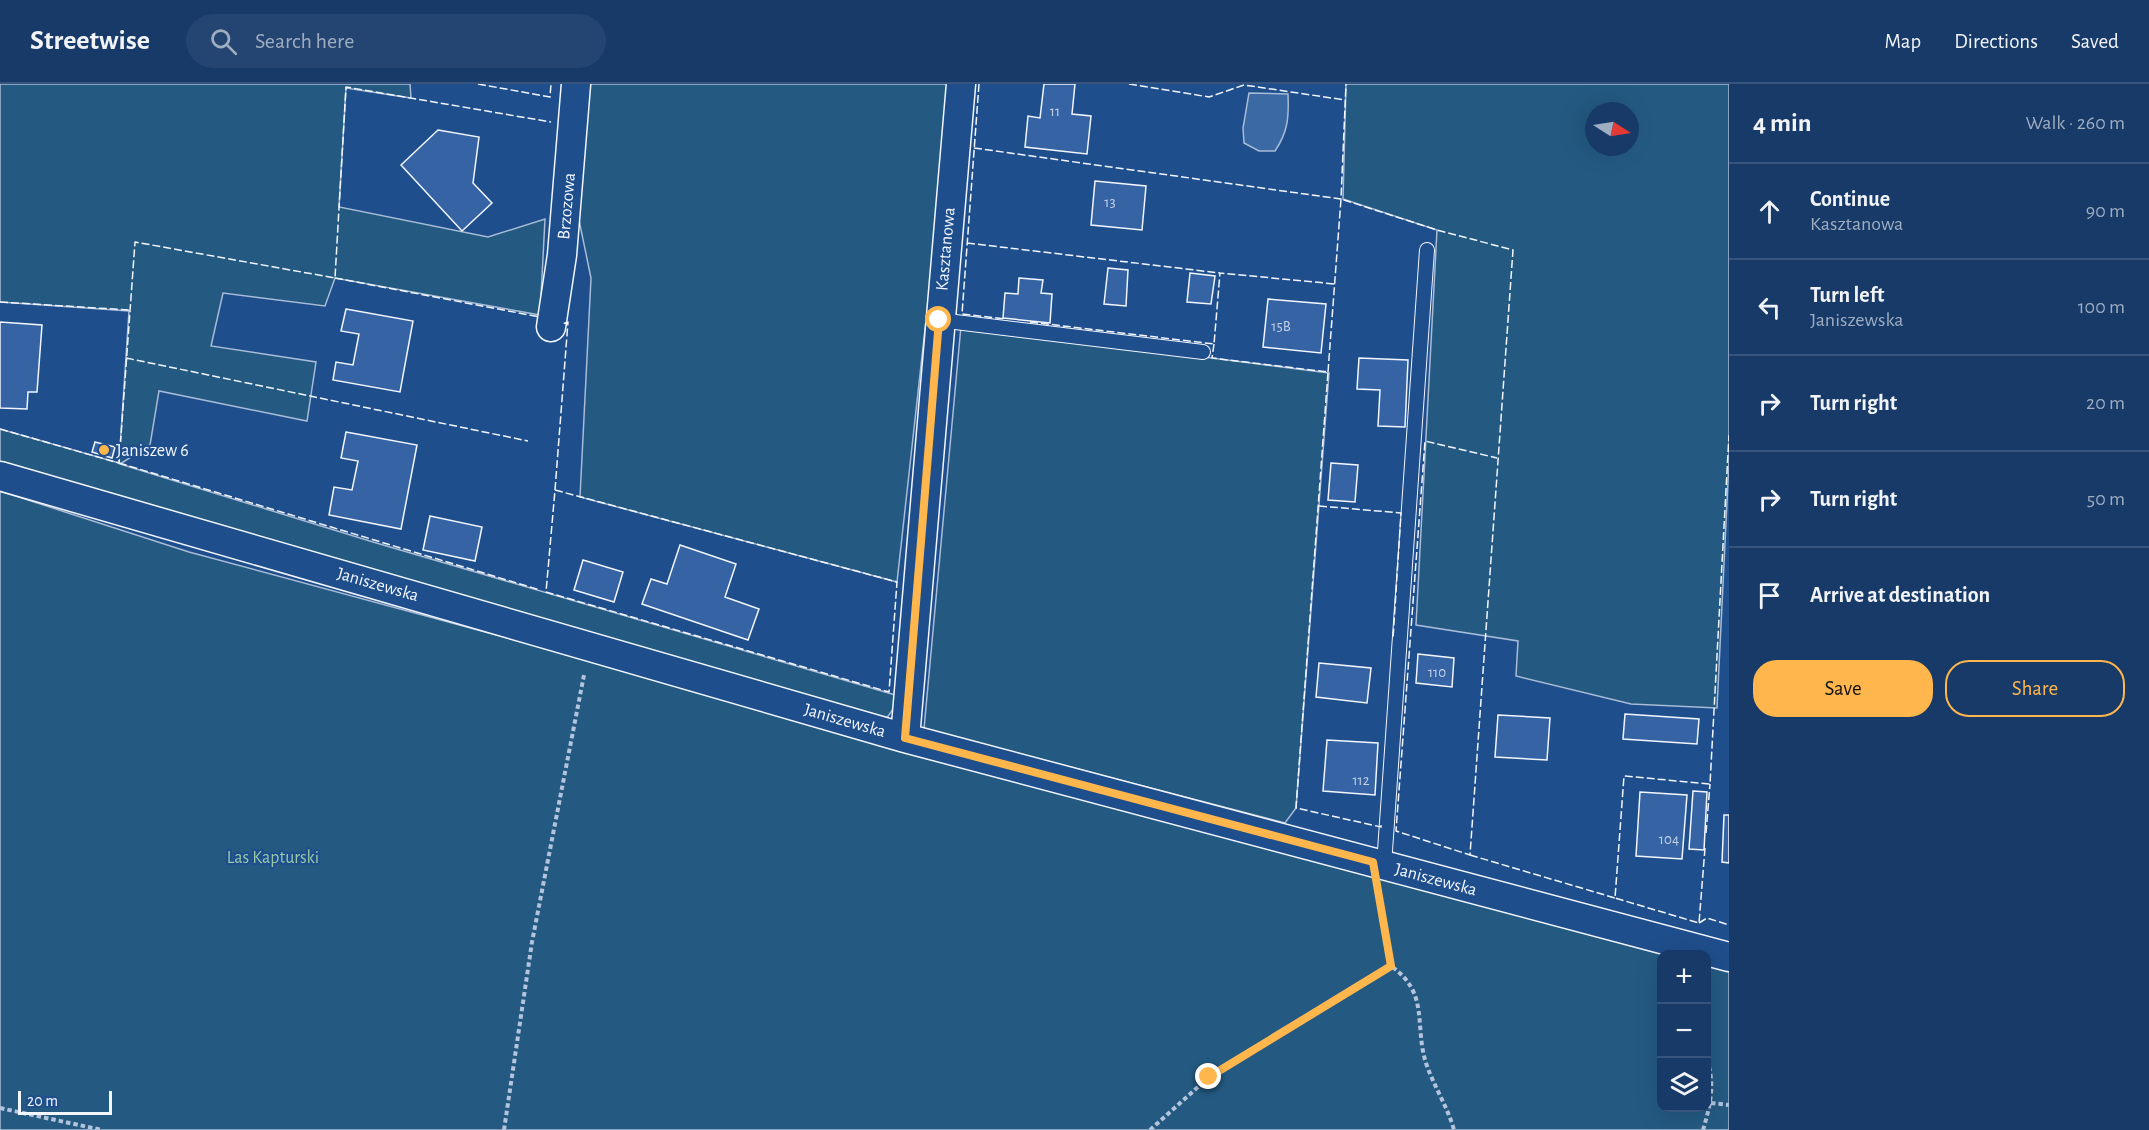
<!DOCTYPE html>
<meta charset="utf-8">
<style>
body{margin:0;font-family:"Alegreya Sans",sans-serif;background:#244571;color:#f1f3f6}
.controls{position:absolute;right:18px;bottom:18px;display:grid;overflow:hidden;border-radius:12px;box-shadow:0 6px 24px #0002}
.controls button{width:54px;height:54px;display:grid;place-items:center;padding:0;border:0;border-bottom:2px solid #36547d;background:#173a69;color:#f1f3f6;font:30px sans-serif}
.compass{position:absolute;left:1585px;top:18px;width:54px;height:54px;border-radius:50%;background:#173a69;box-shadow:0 6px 24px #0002;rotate:102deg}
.scale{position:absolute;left:18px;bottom:15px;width:94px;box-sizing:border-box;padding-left:6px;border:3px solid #f2f6ff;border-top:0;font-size:16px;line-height:21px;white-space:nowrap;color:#f2f6ff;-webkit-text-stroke:4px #1f4e8c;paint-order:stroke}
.stop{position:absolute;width:18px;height:18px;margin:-14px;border:4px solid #ffb74d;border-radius:50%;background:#fff}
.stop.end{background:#ffb74d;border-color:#fff;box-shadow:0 2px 6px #0008}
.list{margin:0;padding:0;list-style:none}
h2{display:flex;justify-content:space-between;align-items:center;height:78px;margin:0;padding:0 24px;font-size:26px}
h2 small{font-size:20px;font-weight:400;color:#9eadc0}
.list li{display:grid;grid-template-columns:39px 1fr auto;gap:18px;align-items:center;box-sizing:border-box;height:96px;padding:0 24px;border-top:2px solid #36547d}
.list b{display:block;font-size:22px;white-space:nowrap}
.list p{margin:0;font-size:20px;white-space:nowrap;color:#9eadc0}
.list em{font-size:20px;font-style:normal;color:#9eadc0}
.actions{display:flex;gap:12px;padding:18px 24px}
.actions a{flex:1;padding:14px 0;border:2px solid #ffb74d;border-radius:24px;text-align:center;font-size:21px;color:#ffb74d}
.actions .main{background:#ffb74d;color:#111}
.icon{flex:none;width:33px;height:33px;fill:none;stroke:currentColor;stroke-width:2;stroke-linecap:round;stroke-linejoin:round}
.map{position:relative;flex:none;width:1729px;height:1046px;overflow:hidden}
header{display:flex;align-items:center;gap:36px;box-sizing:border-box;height:84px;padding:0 30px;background:#173a69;border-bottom:2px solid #36547d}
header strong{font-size:28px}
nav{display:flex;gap:33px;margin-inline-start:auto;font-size:21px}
.search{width:420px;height:54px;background:#244571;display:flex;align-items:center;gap:15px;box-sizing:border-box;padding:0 21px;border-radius:33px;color:#9eadc0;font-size:22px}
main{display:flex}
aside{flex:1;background:#173a69}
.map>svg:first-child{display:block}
.green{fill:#245a82;stroke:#a8bbd7;stroke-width:1.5;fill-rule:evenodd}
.water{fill:#3b69a3;stroke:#a8bbd7;stroke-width:1.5}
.building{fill:#3563a3;stroke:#f2f6ff;stroke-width:1.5}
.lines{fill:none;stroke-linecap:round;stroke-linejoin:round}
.lane-casing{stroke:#f2f6ff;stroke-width:16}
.street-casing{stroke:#f2f6ff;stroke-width:31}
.path{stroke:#b3c4dc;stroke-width:4;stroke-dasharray:4.5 3;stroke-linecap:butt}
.lane{stroke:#1f4e8c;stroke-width:14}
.street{stroke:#1f4e8c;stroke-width:28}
.fence{stroke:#f2f6ff;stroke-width:1.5;stroke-dasharray:8 3;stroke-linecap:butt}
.route{stroke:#ffb74d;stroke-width:8}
.poi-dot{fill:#ffb74d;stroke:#1f4e8c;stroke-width:2}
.labels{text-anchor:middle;stroke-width:4.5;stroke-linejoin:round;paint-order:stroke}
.number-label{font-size:15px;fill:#c3d1e8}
.street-label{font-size:18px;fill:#f2f6ff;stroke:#1f4e8c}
.poi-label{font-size:18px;fill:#f2f6ff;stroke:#1f4e8c;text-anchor:start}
.park-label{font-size:18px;fill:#97c8a6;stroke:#1f4e8c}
</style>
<header>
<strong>Streetwise</strong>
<div class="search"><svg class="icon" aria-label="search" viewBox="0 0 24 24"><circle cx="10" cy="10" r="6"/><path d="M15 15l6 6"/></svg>Search here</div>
<nav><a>Map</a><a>Directions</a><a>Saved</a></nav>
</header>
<main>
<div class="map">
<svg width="1729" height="1046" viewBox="0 0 1729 1046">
<rect width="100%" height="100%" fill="#1f4e8c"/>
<!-- green -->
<path class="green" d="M 0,0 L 410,0 L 411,14 L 346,4 L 339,123 L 488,153 L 545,135 L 540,231 L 335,194 L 325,222 L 223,209 L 211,262 L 316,278 L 307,337 L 159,307 L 150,361 L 120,380 L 373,458 L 902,613 L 886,635 L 0,385 L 0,345 L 119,379 L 129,227 L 0,218 Z
M 588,0 L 947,0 L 936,146 L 897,498 L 580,413 L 591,194 L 579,136 Z
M 1346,0 L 1729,0 L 1729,377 L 1717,624 L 1631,620 L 1516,592 L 1518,557 L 1416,541 L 1437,146 L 1343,115 ZM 1594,27 L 1630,27 L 1630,63 L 1594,63 Z
M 961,242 L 1329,289 L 1296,724 L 1285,739 L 924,645 Z
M 0,407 L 189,468 L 1678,870 L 1662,870 L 1662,1024 L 1706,1024 L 1707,878 L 1729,884 L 1729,1046 L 0,1046 Z"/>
<!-- water -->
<path class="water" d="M 1249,9 L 1288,10 C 1289,33 1288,48 1275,67 L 1259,67 L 1244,59 L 1243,44 Z"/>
<!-- building -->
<path class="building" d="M 1044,0 L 1075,0 L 1072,30 L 1091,32 L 1087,70 L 1025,63 L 1028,32 L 1040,34 Z
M 438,46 L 479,53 L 473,99 L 492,119 L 462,147 L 401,81 Z
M 1095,97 L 1146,102 L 1142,146 L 1091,141 Z
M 1108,184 L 1128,186 L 1126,222 L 1104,220 Z
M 1190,189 L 1215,192 L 1211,220 L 1187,218 Z
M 1019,194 L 1043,196 L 1041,209 L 1052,210 L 1050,239 L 1003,234 L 1005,209 L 1018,210 Z
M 1268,215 L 1326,220 L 1321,269 L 1263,263 Z
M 346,225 L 413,237 L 400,308 L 333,296 L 336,278 L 353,281 L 359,250 L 341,247 Z
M 0,238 L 42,241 L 37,308 L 28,308 L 27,325 L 0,324 Z
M 1359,274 L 1408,276 L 1405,343 L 1378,342 L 1380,306 L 1357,305 Z
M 346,348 L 417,361 L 401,445 L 329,431 L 334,403 L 352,406 L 358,377 L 341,374 Z
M 95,358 L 115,363 L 112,374 L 92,368 Z
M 1331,379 L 1358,381 L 1355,418 L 1328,416 Z
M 430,432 L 482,443 L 475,477 L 423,466 Z
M 680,461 L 736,480 L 725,513 L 759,525 L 748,556 L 642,520 L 651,495 L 667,500 Z
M 583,476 L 623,488 L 614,518 L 574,506 Z
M 1418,570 L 1454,574 L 1452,603 L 1416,599 Z
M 1319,579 L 1371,584 L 1367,619 L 1316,613 Z
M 1625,630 L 1699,635 L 1697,660 L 1623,655 Z
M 1498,631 L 1550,634 L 1547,676 L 1495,673 Z
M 1327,656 L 1378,659 L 1375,711 L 1323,707 Z
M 1693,707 L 1707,708 L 1704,766 L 1689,765 Z
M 1640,708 L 1687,711 L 1682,775 L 1636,772 Z
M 1724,731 L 1729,731 L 1729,779 L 1722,778 Z"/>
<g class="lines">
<!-- lane casing -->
<g class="lane-casing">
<path id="lane" d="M 939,236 L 1203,268
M 1384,781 L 1427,166"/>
</g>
<!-- street casing -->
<g class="street-casing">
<path id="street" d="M 551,243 L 562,171 L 576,0
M 0,392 L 905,654 L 1729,873
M 905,654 L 961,0"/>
</g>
<!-- path -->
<path class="path" d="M 1379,810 L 1391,882 C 1431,910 1413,943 1427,982 C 1435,1004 1448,1024 1454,1046
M 1711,1019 L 1729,1021
M 0,1024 L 102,1046
M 504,1046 L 532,858 L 584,591
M 1150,1046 L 1209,993 L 1391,882
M 1703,1046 C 1710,1023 1716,998 1706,974"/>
<!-- lane -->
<use href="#lane" class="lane"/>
<!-- street -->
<use href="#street" class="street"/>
<!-- fence -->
<path class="fence" d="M 478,0 L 550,13 L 551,0
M 979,0 L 962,230 L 1006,235
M 1129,0 L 1209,13 L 1244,1 L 1345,16
M 974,64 L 1341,115 L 1346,0
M 967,159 L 1220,189
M 335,194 L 540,233
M 0,218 L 129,226
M 1030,238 L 1214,260 L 1220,189 L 1335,200
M 1214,260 L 1212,274 L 1328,288 L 1296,724 L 1381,743 L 1381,740
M 126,274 L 528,357
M 1328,288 L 1341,115 L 1437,146 L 1513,166 L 1470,771 L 1396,747 L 1425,357 L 1497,374
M 0,345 L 119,379 L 135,158 L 335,194 L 346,3 L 551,38
M 119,379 L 540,506
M 555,406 L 897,498 L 889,608 L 546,508 Z
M 555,406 L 568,238 L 562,240
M 1319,422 L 1401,429 L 1393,555
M 1706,749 L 1710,700
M 1705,764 L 1699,839 L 1615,814 L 1624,692 L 1710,700 L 1729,351
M 1470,771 L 1615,814
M 1699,839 L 1707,834 L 1729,841"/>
</g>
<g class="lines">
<!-- route -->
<path class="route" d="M 939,236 L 905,654 L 1373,778 L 1391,882 L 1209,993"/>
</g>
<!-- markers -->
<circle class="poi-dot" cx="104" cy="366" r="6"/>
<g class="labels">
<!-- number labels -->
<g class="number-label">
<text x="1055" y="32">11</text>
<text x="1110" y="123">13</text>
<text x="1281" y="247">15B</text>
<text x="1437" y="593">110</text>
<text x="1361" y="701">112</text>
<text x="1669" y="760">104</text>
</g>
<!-- street labels -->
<g class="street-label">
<text transform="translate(566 122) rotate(-85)" y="6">Brzozowa</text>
<text transform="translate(945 165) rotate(-85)" y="6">Kasztanowa</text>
<text transform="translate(378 500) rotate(16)" y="6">Janiszewska</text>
<text transform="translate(845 636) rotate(16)" y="6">Janiszewska</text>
<text transform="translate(1436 795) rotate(15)" y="6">Janiszewska</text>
</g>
<!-- poi labels -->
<g class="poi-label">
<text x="116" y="372">Janiszew 6</text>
</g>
<!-- park labels -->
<g class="park-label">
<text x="273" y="779">Las Kapturski</text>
</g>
</g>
</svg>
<div class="controls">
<button>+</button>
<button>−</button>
<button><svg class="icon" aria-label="layers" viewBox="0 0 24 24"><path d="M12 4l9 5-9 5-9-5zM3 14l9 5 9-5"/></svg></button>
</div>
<svg class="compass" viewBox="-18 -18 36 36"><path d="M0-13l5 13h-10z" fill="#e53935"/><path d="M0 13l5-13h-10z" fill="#9eadc0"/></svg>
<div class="scale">20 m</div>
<div class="stop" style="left:939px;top:236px"></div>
<div class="stop end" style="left:1209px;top:993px"></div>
</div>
<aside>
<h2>4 min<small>Walk · 260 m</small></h2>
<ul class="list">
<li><svg class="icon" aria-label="ahead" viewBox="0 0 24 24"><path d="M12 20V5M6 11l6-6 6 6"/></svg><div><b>Continue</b><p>Kasztanowa</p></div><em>90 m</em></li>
<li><svg class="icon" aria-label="left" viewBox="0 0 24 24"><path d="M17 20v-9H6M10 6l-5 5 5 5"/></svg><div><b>Turn left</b><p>Janiszewska</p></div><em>100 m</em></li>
<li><svg class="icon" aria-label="right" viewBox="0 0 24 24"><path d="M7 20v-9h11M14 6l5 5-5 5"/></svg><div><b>Turn right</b></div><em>20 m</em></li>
<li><svg class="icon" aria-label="right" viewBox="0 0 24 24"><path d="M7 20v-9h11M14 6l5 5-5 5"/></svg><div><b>Turn right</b></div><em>50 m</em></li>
<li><svg class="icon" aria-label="arrive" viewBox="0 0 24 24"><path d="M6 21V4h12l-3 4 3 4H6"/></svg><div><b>Arrive at destination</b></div></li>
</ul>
<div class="actions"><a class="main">Save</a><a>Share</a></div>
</aside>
</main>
